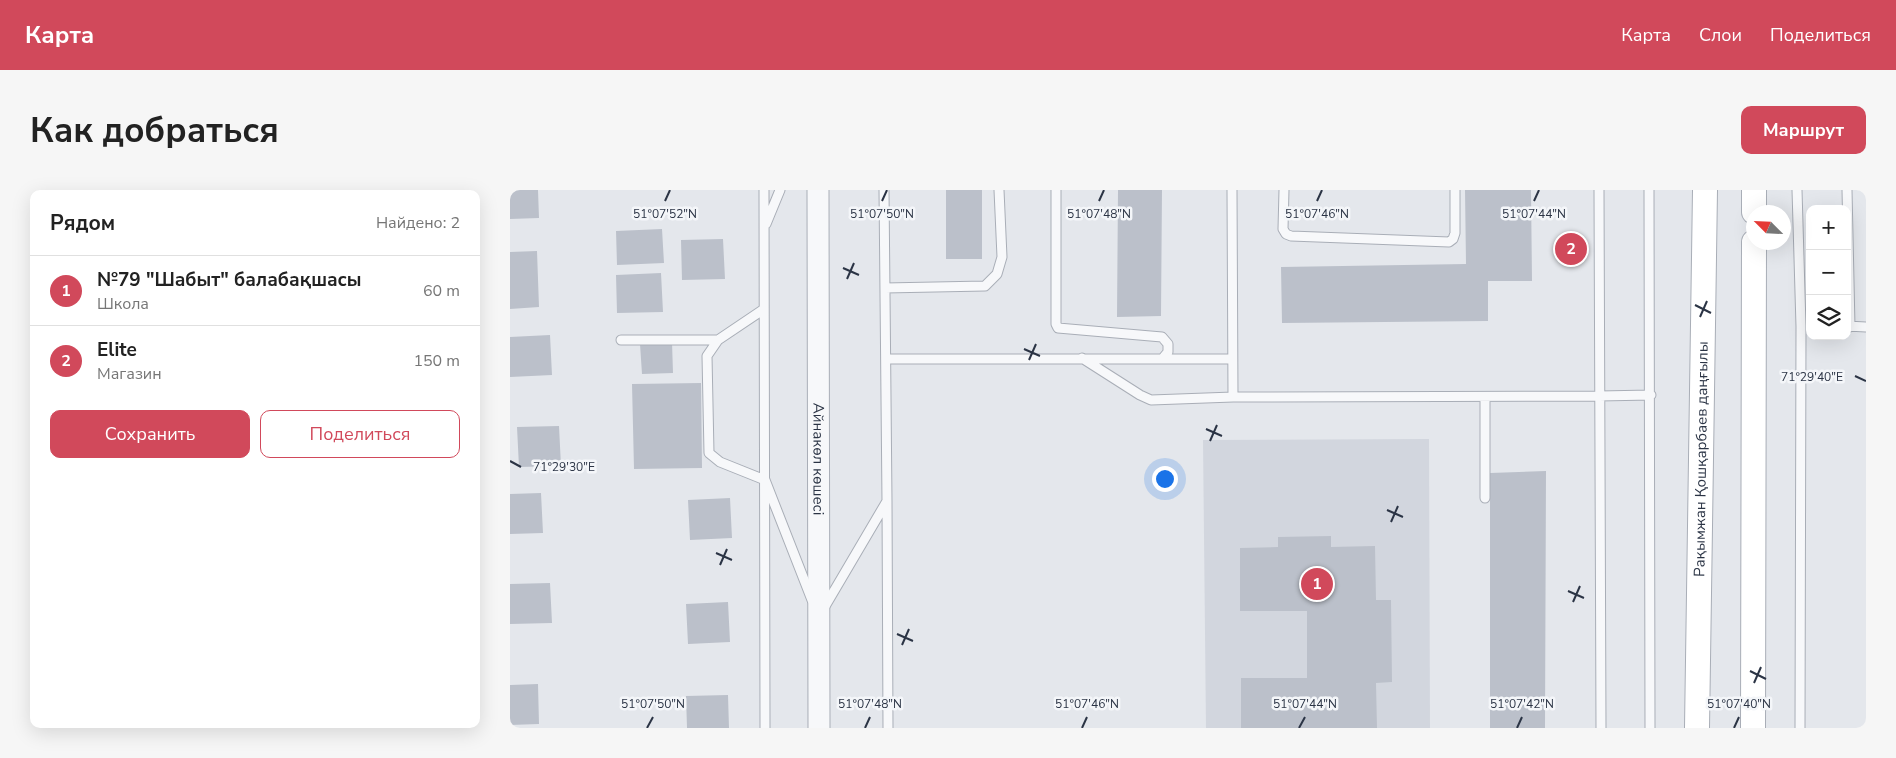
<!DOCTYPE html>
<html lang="ru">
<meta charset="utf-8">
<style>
body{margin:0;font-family:"Nunito Sans",sans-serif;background:#f6f6f6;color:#222}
.controls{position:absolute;right:15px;top:15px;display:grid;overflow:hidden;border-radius:10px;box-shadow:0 5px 20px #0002}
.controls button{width:45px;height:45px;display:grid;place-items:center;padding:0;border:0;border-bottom:1px solid #e0e0e0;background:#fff;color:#222;font:25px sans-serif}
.compass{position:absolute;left:1236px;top:15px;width:45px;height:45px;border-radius:50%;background:#fff;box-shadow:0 5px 20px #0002;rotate:294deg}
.you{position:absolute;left:654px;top:288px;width:18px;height:18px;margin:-12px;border:4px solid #fff;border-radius:50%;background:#1a73e8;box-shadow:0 0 0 8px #1a73e833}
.badge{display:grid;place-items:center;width:32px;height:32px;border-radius:50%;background:#d1495b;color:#fff;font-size:16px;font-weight:700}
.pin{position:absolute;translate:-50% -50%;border:2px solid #fff;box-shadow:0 1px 5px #0006}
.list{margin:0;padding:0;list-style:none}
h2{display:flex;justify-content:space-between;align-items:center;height:65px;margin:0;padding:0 20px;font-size:21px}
h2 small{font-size:16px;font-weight:400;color:#767676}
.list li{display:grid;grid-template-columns:32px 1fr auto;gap:15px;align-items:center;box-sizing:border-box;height:70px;padding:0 20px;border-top:1px solid #e0e0e0}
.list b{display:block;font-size:19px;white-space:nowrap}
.list p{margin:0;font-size:16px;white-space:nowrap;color:#767676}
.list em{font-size:16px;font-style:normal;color:#767676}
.actions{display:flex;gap:10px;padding:15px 20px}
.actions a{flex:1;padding:11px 0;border:1px solid #d1495b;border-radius:10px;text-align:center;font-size:18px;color:#d1495b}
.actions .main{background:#d1495b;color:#fff}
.icon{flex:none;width:28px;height:28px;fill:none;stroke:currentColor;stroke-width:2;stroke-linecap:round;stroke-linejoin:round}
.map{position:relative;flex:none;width:1356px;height:538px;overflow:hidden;border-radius:10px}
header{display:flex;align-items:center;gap:30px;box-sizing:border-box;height:70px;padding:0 25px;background:#d1495b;color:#fff}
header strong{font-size:24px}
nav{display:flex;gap:28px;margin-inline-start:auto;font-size:18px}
.intro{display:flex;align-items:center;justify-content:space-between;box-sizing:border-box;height:120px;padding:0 30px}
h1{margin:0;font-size:35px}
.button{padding:12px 22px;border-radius:10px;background:#d1495b;color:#fff;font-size:18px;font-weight:700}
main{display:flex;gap:30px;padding:0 30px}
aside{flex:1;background:#fff;border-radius:10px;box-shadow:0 5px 20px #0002}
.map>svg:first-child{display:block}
.built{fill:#d2d6de}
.building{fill:#bbc0ca}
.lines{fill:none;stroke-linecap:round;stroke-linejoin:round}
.service-casing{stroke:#a9aeb7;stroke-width:11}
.tertiary-casing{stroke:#a9aeb7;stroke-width:23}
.secondary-casing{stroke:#a9aeb7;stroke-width:26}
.service{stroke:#f7f8fa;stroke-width:9}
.tertiary{stroke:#f7f8fa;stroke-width:21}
.secondary{stroke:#fff;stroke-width:24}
.ticks{fill:none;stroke:#2b3445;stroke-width:2}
.labels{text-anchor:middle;stroke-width:5;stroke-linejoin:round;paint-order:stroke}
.street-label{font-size:15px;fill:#2b3445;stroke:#f4f6f9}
.ticks-label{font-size:12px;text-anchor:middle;fill:#2b3445;stroke:#f4f6f9;stroke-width:5;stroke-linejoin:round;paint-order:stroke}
</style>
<header>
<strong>Карта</strong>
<nav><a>Карта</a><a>Слои</a><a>Поделиться</a></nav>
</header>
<div class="intro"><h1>Как добраться</h1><a class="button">Маршрут</a></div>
<main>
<aside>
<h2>Рядом<small>Найдено: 2</small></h2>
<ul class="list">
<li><span class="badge">1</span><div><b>№79 &quot;Шабыт&quot; балабақшасы</b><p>Школа</p></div><em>60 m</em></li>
<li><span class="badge">2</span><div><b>Elite</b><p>Магазин</p></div><em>150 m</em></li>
</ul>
<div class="actions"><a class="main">Сохранить</a><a>Поделиться</a></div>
</aside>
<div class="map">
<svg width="1356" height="538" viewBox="0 0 1356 538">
<rect width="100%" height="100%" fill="#e4e7ec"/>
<!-- built -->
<path class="built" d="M 919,249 L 920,538 L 696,538 L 693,250 Z"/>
<!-- building -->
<path class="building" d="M 0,0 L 28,0 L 29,28 L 0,29 Z
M 436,0 L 472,0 L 472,69 L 436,69 Z
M 608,0 L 652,0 L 651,126 L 607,127 Z
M 955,0 L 1021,0 L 1022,91 L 978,91 L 978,131 L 772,133 L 771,77 L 956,74 Z
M 152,39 L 154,73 L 107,75 L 106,41 Z
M 213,49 L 215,89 L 172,90 L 171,50 Z
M 27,61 L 29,117 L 0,119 L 0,62 Z
M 151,83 L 153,122 L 107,123 L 106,85 Z
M 40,145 L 42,185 L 0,187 L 0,147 Z
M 162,152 L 163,183 L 132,184 L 130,154 Z
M 191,193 L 192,278 L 124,279 L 122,194 Z
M 49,236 L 51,276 L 9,277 L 7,237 Z
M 1036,281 L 1035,538 L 980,538 L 980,283 Z
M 31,303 L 33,343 L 0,344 L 0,304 Z
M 220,308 L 222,348 L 180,350 L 178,310 Z
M 821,346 L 821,357 L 865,356 L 866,410 L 881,410 L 882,492 L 866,493 L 867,538 L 731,538 L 731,488 L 797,488 L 797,421 L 730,421 L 730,358 L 768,357 L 768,347 Z
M 40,393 L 42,433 L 0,434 L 0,394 Z
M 218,412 L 220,452 L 178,454 L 176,414 Z
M 28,494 L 29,534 L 0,535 L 0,495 Z
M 218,505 L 219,538 L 177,538 L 176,506 Z"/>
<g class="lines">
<!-- service casing -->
<g class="service-casing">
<path id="service" d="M 254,0 L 255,538
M 546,0 L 546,134 L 548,138 L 652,147 L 658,154 L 658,162 L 653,168
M 722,0 L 723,207
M 774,0 L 773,39 L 776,44 L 781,46 L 939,52 L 943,49 L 945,43 L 945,0
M 1089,0 L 1091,538
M 1139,0 L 1140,538
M 1287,0 L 1291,136 L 1290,538
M 1337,0 L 1340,137
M 256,34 L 270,0
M 375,98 L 475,96 L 487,84 L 492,67 L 489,0
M 254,119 L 208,150 L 197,166 L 199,263 L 210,272 L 255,290 L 302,410
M 1337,136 L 1356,137
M 111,150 L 208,150
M 572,168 L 630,205 L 641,210 L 723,207 L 1089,206 L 1141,205
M 376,169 L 722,169
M 975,308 L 975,207
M 377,311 L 378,538
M 314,418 L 377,311 L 374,0"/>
</g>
<!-- tertiary casing -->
<g class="tertiary-casing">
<g id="tertiary">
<path id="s1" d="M 308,0 L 309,538"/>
</g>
</g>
<!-- secondary casing -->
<g class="secondary-casing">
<g id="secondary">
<path d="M 1244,22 L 1244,0"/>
<path id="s2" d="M 1187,538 L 1195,0"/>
<path d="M 1243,538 L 1244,52"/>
</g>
</g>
<!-- service -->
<use href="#service" class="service"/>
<!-- tertiary -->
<use href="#tertiary" class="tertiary"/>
<!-- secondary -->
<use href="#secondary" class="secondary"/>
</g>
<!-- ticks -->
<path class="ticks" d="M 155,11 L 160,0M 372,11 L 377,0M 589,11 L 594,0M 807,11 L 812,0M 1024,11 L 1029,0M 333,78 L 349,85M 337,89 L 344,73M 1185,115 L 1201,123M 1190,127 L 1197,111M 514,159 L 530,166M 519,170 L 526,154M 1345,186 L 1356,191M 696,239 L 712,246M 700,251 L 707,235M 0,271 L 11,277M 877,320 L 893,327M 881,332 L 888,316M 206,363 L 222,370M 210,375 L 217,359M 1058,401 L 1074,408M 1063,412 L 1070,396M 387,444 L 403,451M 392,455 L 399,439M 1240,481 L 1256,489M 1244,493 L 1251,477M 137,538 L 143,527M 355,538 L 360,527M 572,538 L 577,527M 789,538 L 795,527M 1007,538 L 1012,527M 1224,538 L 1229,527"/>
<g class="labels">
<!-- street labels -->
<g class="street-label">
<text dy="5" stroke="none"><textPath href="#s1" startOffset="269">Айнакөл көшесі</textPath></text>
<text dy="5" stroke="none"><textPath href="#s2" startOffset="269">Рақымжан Қошқарбаев даңғылы</textPath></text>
</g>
</g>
<g class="ticks-label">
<text x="155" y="28">51°07'52"N</text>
<text x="589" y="28">51°07'48"N</text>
<text x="372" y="28">51°07'50"N</text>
<text x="807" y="28">51°07'46"N</text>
<text x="1024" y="28">51°07'44"N</text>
<text x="1302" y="191">71°29'40"E</text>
<text x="54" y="281">71°29'30"E</text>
<text x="143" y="518">51°07'50"N</text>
<text x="360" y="518">51°07'48"N</text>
<text x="577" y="518">51°07'46"N</text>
<text x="795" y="518">51°07'44"N</text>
<text x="1012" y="518">51°07'42"N</text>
<text x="1229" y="518">51°07'40"N</text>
</g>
</svg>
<div class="controls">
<button>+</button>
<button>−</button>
<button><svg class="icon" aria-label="layers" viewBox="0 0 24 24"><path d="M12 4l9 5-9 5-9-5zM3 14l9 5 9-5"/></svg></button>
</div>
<svg class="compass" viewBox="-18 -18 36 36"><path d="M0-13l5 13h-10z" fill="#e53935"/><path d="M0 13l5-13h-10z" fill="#767676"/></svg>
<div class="you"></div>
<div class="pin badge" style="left:807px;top:394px">1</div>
<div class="pin badge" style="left:1061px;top:59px">2</div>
</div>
</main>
